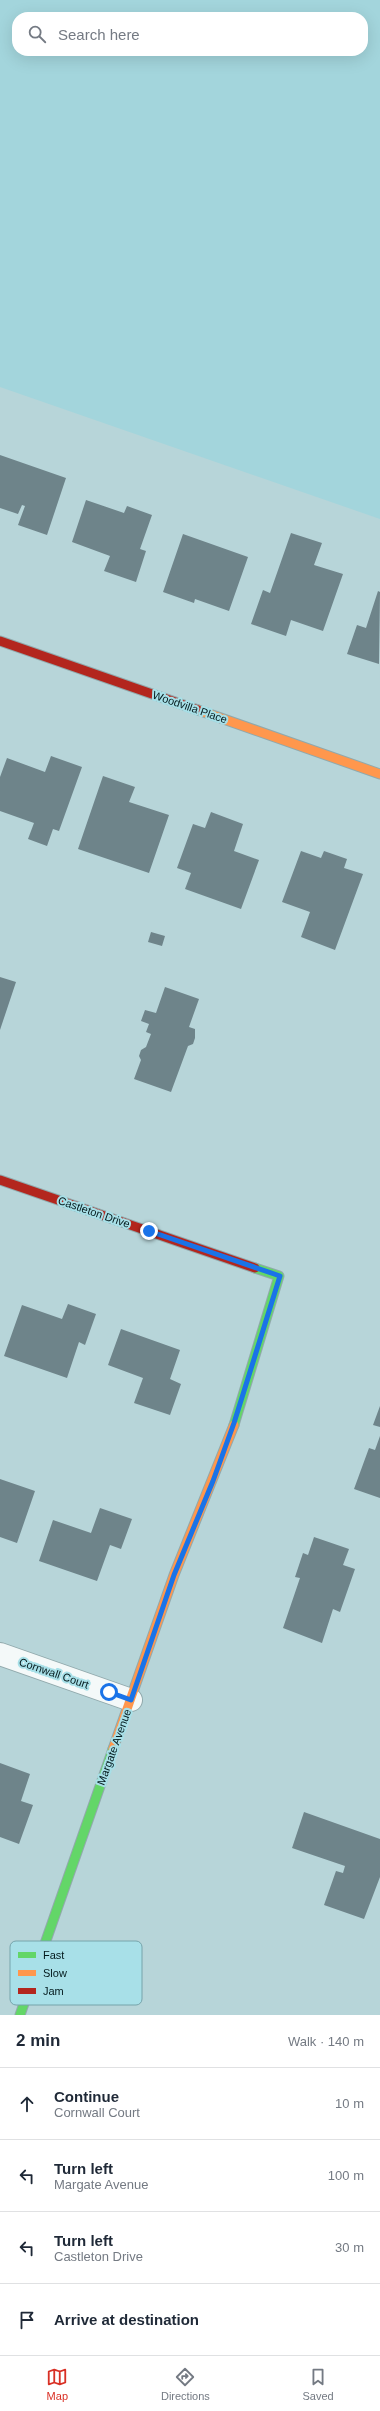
<!DOCTYPE html>
<meta charset="utf-8">
<style>
body{margin:0;font-family:Helvetica,sans-serif;background:#f6f6f7;color:#1f2937}
.stop{position:absolute;width:12px;height:12px;margin:-9px;border:3px solid #1a73e8;border-radius:50%;background:#fff}
.stop.end{background:#1a73e8;border-color:#fff;box-shadow:0 1px 4px #0008}
.list{margin:0;padding:0;list-style:none}
h2{display:flex;justify-content:space-between;align-items:center;height:52px;margin:0;padding:0 16px;font-size:17px}
h2 small{font-size:13px;font-weight:400;color:#747a83}
.list li{display:grid;grid-template-columns:26px 1fr auto;gap:12px;align-items:center;box-sizing:border-box;height:72px;padding:0 16px;border-top:1px solid #e0e1e3}
.list b{display:block;font-size:15px;white-space:nowrap}
.list p{margin:0;font-size:13px;white-space:nowrap;color:#747a83}
.list em{font-size:13px;font-style:normal;color:#747a83}
.icon{flex:none;width:22px;height:22px;fill:none;stroke:currentColor;stroke-width:2;stroke-linecap:round;stroke-linejoin:round}
.map{position:relative;flex:none;width:380px;height:2015px;overflow:hidden}
.search{position:absolute;background:#fff;box-shadow:0 4px 16px #0002;left:12px;right:12px;top:12px;height:44px;display:flex;align-items:center;gap:10px;box-sizing:border-box;padding:0 14px;border-radius:16px;color:#747a83;font-size:15px}
.sheet{height:340px;background:#fff}
nav{display:flex;justify-content:space-around;align-items:center;box-sizing:border-box;height:56px;border-top:1px solid #e0e1e3;background:#fff;font-size:11px;color:#747a83}
nav a{display:grid;justify-items:center;gap:2px}
nav .on{color:#d93025}
.map>svg:first-child{display:block}
.built{fill:#a3d5dc;fill-rule:evenodd}
.building{fill:#6e848a}
.lines{fill:none;stroke-linecap:round;stroke-linejoin:round}
.street-casing{stroke:#91a9ac;stroke-width:24}
.fast-casing{stroke:#91a9ac;stroke-width:11}
.slow-casing{stroke:#91a9ac;stroke-width:11}
.jam-casing{stroke:#91a9ac;stroke-width:11}
.street{stroke:#f4f9f9;stroke-width:22}
.fast{stroke:#63d668;stroke-width:9}
.slow{stroke:#ff974d;stroke-width:9}
.jam{stroke:#b3261e;stroke-width:9}
.route{stroke:#1a73e8;stroke-width:5}
.labels{text-anchor:middle;stroke-width:4;stroke-linejoin:round;paint-order:stroke}
.street-label{font-size:11px;fill:#03191c;stroke:#a8e0e8}
.key{fill:#a8e0e8;stroke:#76a4ab;stroke-width:1}
.key-label{font-size:11px;fill:#03191c}
</style>
<div class="map">
<svg width="380" height="2015" viewBox="0 0 380 2015">
<rect width="100%" height="100%" fill="#b7d5d9"/>
<!-- built -->
<path class="built" d="M 0,0 L 380,0 L 380,519 L 0,387 ZM 17,17 L 363,17 L 363,51 L 17,51 Z"/>
<!-- building -->
<path class="building" d="M 0,455 L 66,478 L 47,535 L 18,525 L 25,506 L 22,505 L 18,514 L 0,508 Z
M 86,500 L 124,513 L 127,506 L 152,515 L 140,549 L 146,551 L 136,582 L 104,571 L 110,556 L 72,542 Z
M 291,533 L 322,543 L 314,565 L 343,574 L 323,631 L 291,620 L 286,636 L 251,624 L 263,590 L 270,593 Z
M 183,534 L 248,557 L 229,611 L 195,599 L 194,603 L 163,592 Z
M 378,591 L 380,592 L 379,664 L 347,654 L 357,625 L 366,628 Z
M 51,756 L 82,767 L 59,831 L 53,829 L 47,846 L 28,839 L 34,823 L 0,811 L 0,777 L 7,758 L 45,772 Z
M 103,776 L 135,787 L 129,802 L 169,815 L 149,873 L 78,849 Z
M 211,812 L 243,824 L 234,851 L 259,860 L 241,909 L 185,889 L 191,873 L 177,868 L 193,824 L 205,828 Z
M 301,851 L 321,858 L 324,851 L 347,859 L 344,868 L 363,874 L 335,950 L 301,937 L 310,912 L 282,902 Z
M 151,932 L 165,936 L 162,946 L 148,942 Z
M 0,977 L 16,982 L 0,1030 Z
M 165,987 L 199,999 L 189,1027 L 195,1029 L 195,1038 L 193,1044 L 188,1046 L 171,1092 L 134,1079 L 141,1060 L 139,1056 L 141,1050 L 146,1047 L 151,1034 L 146,1032 L 149,1024 L 141,1021 L 145,1010 L 156,1013 Z
M 68,1304 L 96,1314 L 85,1345 L 79,1342 L 67,1378 L 4,1356 L 22,1305 L 62,1319 Z
M 121,1329 L 180,1350 L 170,1379 L 181,1384 L 170,1415 L 134,1403 L 143,1378 L 108,1365 Z
M 380,1406 L 380,1427 L 373,1425 Z
M 380,1436 L 380,1498 L 354,1489 L 369,1448 L 375,1450 Z
M 0,1479 L 35,1491 L 17,1543 L 0,1537 Z
M 100,1508 L 132,1519 L 121,1549 L 110,1545 L 97,1581 L 39,1561 L 53,1520 L 91,1533 Z
M 314,1537 L 349,1549 L 343,1565 L 355,1569 L 340,1612 L 333,1609 L 322,1643 L 283,1628 L 300,1578 L 295,1577 L 303,1553 L 308,1555 Z
M 0,1763 L 30,1774 L 21,1801 L 33,1805 L 19,1844 L 0,1837 Z
M 304,1812 L 380,1839 L 380,1877 L 364,1919 L 324,1905 L 336,1871 L 343,1873 L 345,1866 L 292,1848 Z"/>
<g class="lines">
<!-- street casing -->
<g class="street-casing">
<path id="street" d="M 0,1654 L 131,1700"/>
</g>
<!-- fast casing -->
<g class="fast-casing">
<path id="fast" d="M 234,1425 L 279,1276 L 255,1268
M 20,2015 L 113,1749"/>
</g>
<!-- slow casing -->
<g class="slow-casing">
<path id="slow" d="M 198,710 L 380,774
M 113,1749 L 174,1575 L 234,1425"/>
</g>
<!-- jam casing -->
<g class="jam-casing">
<path id="jam" d="M 0,641 L 198,710
M 0,1180 L 255,1268"/>
</g>
<!-- street -->
<use href="#street" class="street"/>
<!-- fast -->
<use href="#fast" class="fast"/>
<!-- slow -->
<use href="#slow" class="slow"/>
<!-- jam -->
<use href="#jam" class="jam"/>
</g>
<g class="lines">
<!-- route -->
<path class="route" d="M 109,1692 L 131,1700 L 174,1575 L 213,1481 L 234,1423 L 280,1276 L 149,1231"/>
</g>
<g class="labels">
<!-- street labels -->
<g class="street-label">
<text transform="translate(190 707) rotate(19)" y="4">Woodvilla Place</text>
<text transform="translate(94 1212) rotate(19)" y="4">Castleton Drive</text>
<text transform="translate(54 1673) rotate(19)" y="4">Cornwall Court</text>
<text transform="translate(114 1747) rotate(-70)" y="4">Margate Avenue</text>
</g>
</g>
<!-- legend -->
<rect x="10" y="1941" width="132" height="64" rx="6" class="key"/>
<rect x="18" y="1952" width="18" height="6" fill="#63d668"/>
<rect x="18" y="1970" width="18" height="6" fill="#ff974d"/>
<rect x="18" y="1988" width="18" height="6" fill="#b3261e"/>
<g class="key-label">
<text x="43" y="1959">Fast</text>
<text x="43" y="1977">Slow</text>
<text x="43" y="1995">Jam</text>
</g>
</svg>
<div class="stop" style="left:109px;top:1692px"></div>
<div class="stop end" style="left:149px;top:1231px"></div>
<div class="search"><svg class="icon" aria-label="search" viewBox="0 0 24 24"><circle cx="10" cy="10" r="6"/><path d="M15 15l6 6"/></svg>Search here</div>
</div>
<section class="sheet">
<h2>2 min<small>Walk · 140 m</small></h2>
<ul class="list">
<li><svg class="icon" aria-label="ahead" viewBox="0 0 24 24"><path d="M12 20V5M6 11l6-6 6 6"/></svg><div><b>Continue</b><p>Cornwall Court</p></div><em>10 m</em></li>
<li><svg class="icon" aria-label="left" viewBox="0 0 24 24"><path d="M17 20v-9H6M10 6l-5 5 5 5"/></svg><div><b>Turn left</b><p>Margate Avenue</p></div><em>100 m</em></li>
<li><svg class="icon" aria-label="left" viewBox="0 0 24 24"><path d="M17 20v-9H6M10 6l-5 5 5 5"/></svg><div><b>Turn left</b><p>Castleton Drive</p></div><em>30 m</em></li>
<li><svg class="icon" aria-label="arrive" viewBox="0 0 24 24"><path d="M6 21V4h12l-3 4 3 4H6"/></svg><div><b>Arrive at destination</b></div></li>
</ul>
</section>
<nav>
<a class="on"><svg class="icon" aria-label="map" viewBox="0 0 24 24"><path d="M3 6l6-2 6 2 6-2v14l-6 2-6-2-6 2zM9 4v14M15 6v14"/></svg>Map</a>
<a><svg class="icon" aria-label="directions" viewBox="0 0 24 24"><path d="M12 3l9 9-9 9-9-9zM9 14v-3h6M13 9l2 2-2 2"/></svg>Directions</a>
<a><svg class="icon" aria-label="saved" viewBox="0 0 24 24"><path d="M7 4h10v16l-5-4-5 4z"/></svg>Saved</a>
</nav>
